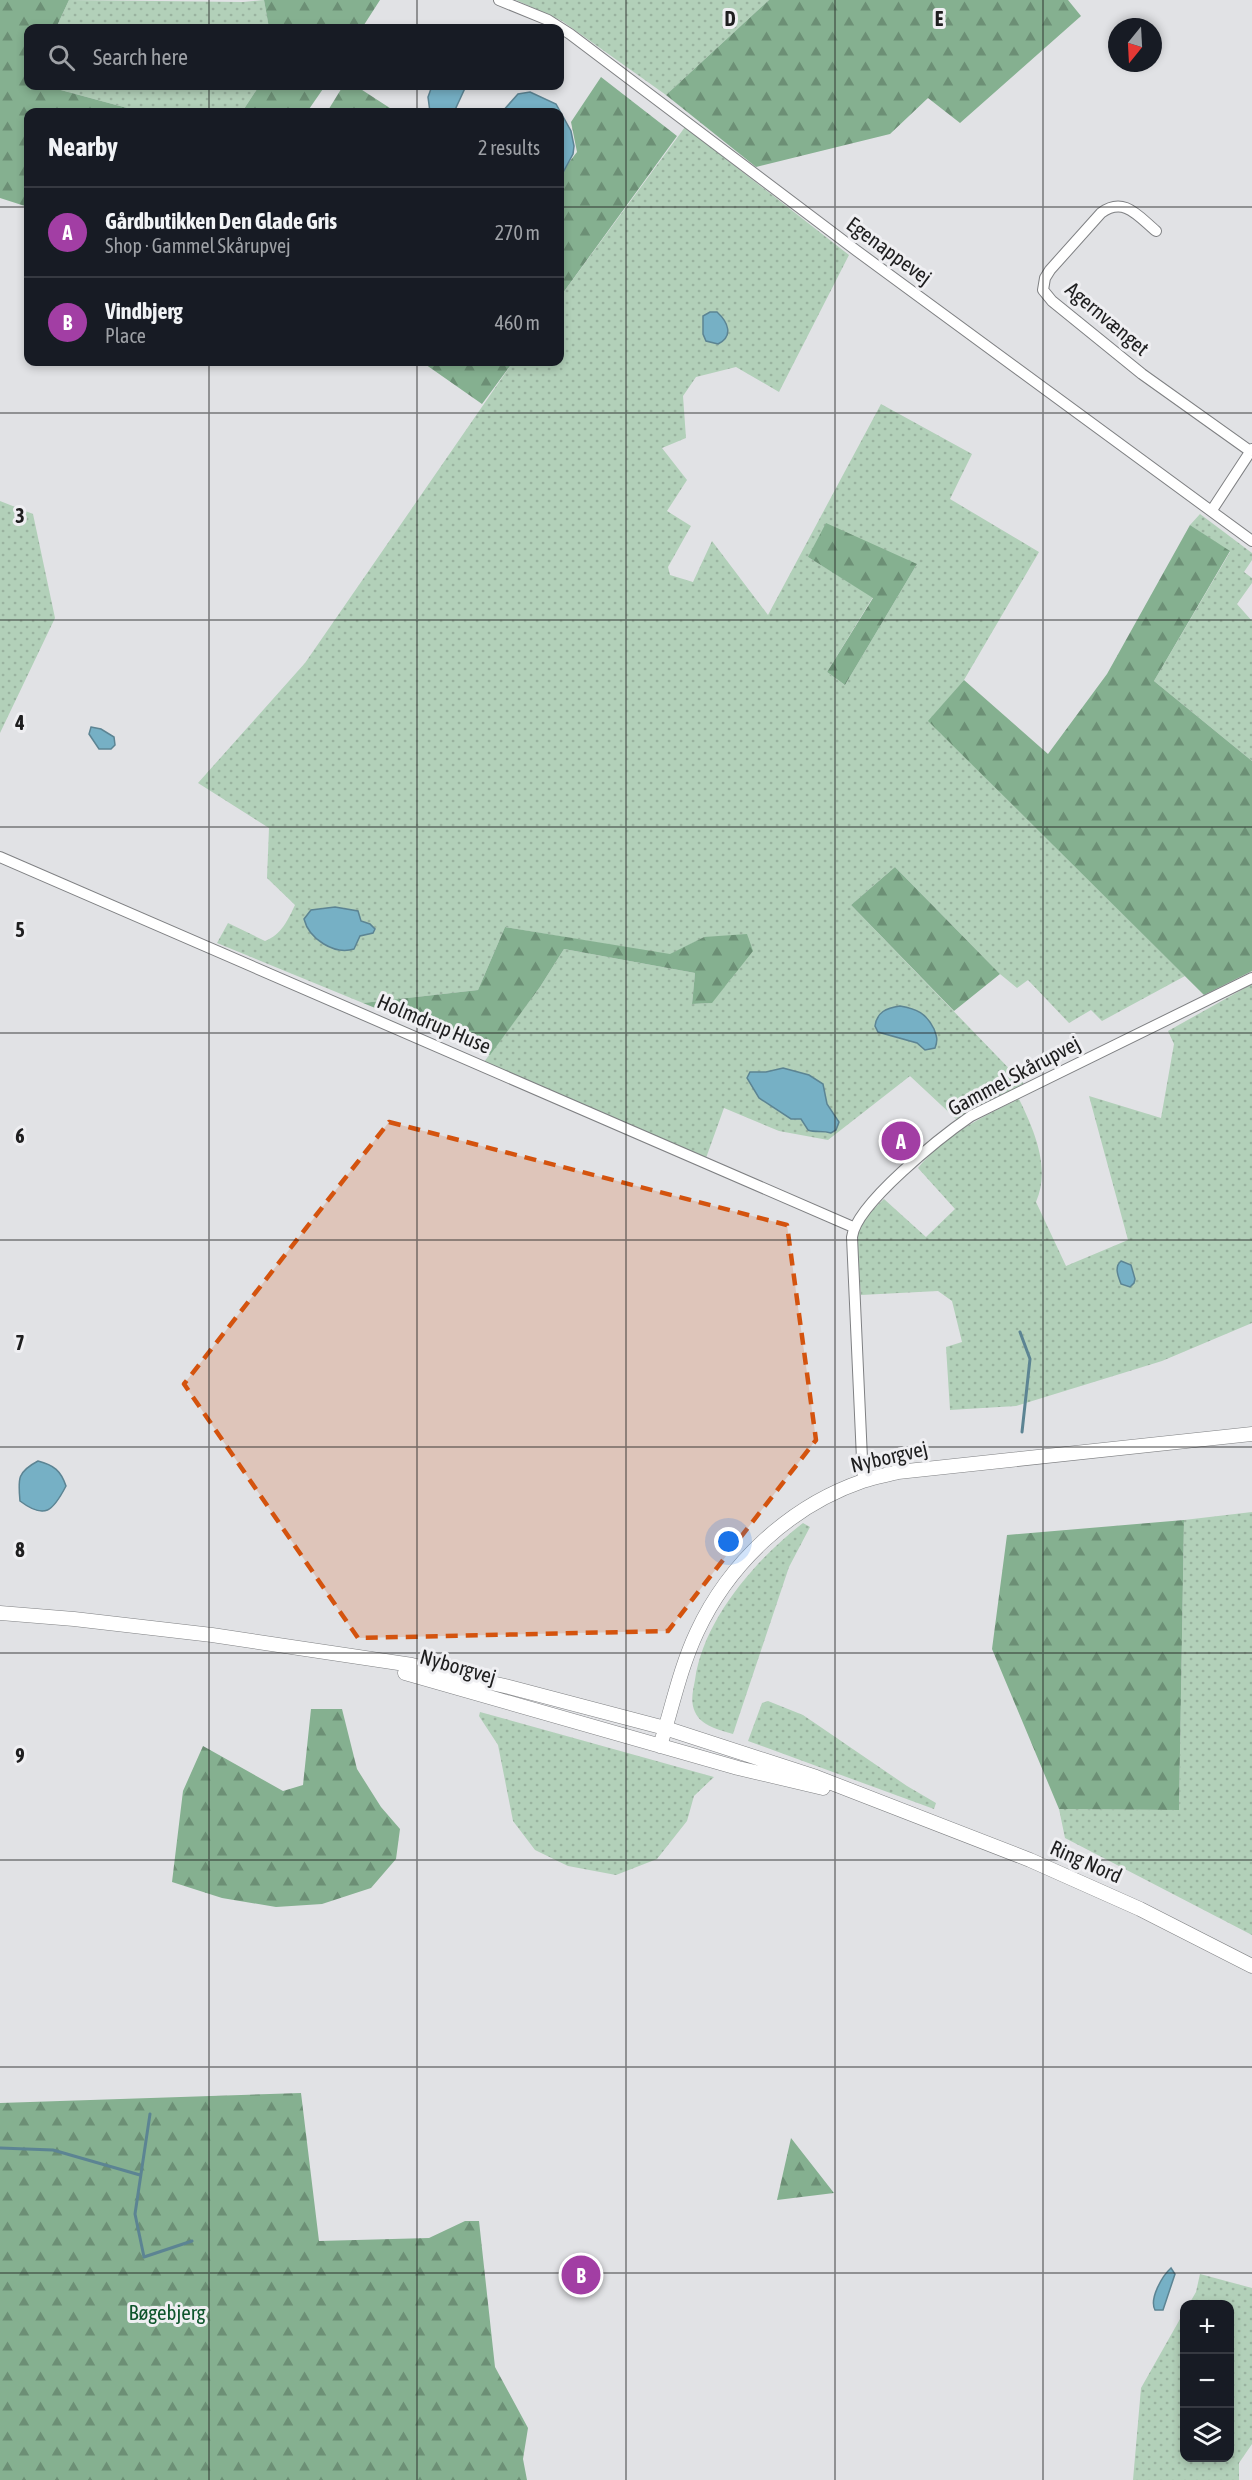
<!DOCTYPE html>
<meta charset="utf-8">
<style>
body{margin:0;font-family:"Asap Condensed",sans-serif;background:#20242c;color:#f1f3f6}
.controls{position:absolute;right:18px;bottom:18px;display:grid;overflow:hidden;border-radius:12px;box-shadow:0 3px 9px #0003}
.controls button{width:54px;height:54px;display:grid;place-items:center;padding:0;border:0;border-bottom:2px solid #363941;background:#171b24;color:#f1f3f6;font:30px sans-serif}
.compass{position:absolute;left:1108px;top:18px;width:54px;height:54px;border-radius:50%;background:#171b24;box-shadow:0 3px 9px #0003;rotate:198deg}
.you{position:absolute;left:729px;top:1542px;width:21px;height:21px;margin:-15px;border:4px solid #fff;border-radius:50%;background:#1a73e8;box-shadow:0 0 0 9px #1a73e833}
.badge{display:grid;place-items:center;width:39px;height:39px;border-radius:50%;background:#a23ea4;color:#fff;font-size:20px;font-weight:700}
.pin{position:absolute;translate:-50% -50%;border:3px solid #fff;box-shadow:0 2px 6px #0006}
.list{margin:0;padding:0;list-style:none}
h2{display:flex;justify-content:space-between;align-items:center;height:78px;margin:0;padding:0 24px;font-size:26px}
h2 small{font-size:20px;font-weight:400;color:#9ea1a6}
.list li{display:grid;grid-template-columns:39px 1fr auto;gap:18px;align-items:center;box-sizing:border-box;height:90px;padding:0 24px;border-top:2px solid #363941}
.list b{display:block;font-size:22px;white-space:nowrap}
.list p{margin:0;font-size:20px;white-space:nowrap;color:#9ea1a6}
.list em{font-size:20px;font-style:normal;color:#9ea1a6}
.icon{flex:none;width:33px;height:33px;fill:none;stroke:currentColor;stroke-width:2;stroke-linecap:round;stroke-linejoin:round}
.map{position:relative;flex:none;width:1252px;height:2480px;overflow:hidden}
.search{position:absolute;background:#171b24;box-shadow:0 3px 9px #0003;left:24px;top:24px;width:540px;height:66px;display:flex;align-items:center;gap:15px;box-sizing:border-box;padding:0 21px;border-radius:12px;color:#9ea1a6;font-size:22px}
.panel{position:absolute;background:#171b24;box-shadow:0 3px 9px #0003;left:24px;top:108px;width:540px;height:258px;border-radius:12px}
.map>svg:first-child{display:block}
.green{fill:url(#green-dots);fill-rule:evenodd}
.forest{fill:url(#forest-firs)}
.water{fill:#76b0c5;stroke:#5c8493;stroke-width:1.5}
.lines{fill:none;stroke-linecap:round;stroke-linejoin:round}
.stream{stroke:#5c8493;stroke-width:3}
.street-casing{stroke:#7f8083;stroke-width:12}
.secondary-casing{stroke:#7f8083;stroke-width:15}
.street{stroke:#fff;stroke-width:10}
.secondary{stroke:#fff;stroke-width:14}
.marked{fill:#d4530e;fill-opacity:0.2;stroke:#d4530e;stroke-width:4.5;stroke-dasharray:12 8;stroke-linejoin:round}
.grid{fill:none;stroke:#1e1e1f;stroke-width:1.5;stroke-opacity:0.55}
.labels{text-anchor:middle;stroke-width:6;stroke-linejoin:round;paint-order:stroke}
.street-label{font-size:21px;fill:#1e1e1f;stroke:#efeff2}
.park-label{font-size:21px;fill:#0e552c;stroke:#efeff2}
.grid-label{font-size:20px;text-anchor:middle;font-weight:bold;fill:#1e1e1f;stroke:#efeff2;stroke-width:6;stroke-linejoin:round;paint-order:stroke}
</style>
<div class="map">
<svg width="1252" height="2480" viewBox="0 0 1252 2480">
<defs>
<pattern id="green-dots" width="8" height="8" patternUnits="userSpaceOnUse" patternTransform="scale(1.5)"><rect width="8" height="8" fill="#b2d0b9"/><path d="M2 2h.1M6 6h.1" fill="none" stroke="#99b29f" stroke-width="1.8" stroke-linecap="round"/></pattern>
<pattern id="forest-firs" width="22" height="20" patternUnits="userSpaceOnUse" patternTransform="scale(1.5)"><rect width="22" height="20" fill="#85b090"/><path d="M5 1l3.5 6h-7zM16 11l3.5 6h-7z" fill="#6c8f75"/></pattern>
</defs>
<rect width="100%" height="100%" fill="#e1e2e5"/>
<!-- green -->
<path class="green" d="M 69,0 L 243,2 L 264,0 L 269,28 L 56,28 Z
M 516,0 L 769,0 L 666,95 L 562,21 Z
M 46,86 L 259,86 L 242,112 L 142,112 Z
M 685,127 L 849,255 L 779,392 L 736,367 L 696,377 L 683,396 L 686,438 L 662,448 L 687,480 L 667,511 L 691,526 L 668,567 L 670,575 L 693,582 L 712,541 L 768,615 L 881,404 L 972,454 L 950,499 L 1039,552 L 964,680 L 929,721 L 1185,976 L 1102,1021 L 1091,1010 L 1069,1023 L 1028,980 L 1017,988 L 1000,974 L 895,867 L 851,905 L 1024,1084 L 956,1119 L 910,1076 L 828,1140 L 779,1131 L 724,1108 L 706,1158 L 484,1062 L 540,987 L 564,949 L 695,973 L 692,1004 L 711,1003 L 731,979 L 704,937 L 670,955 L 505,927 L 478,990 L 363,1003 L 217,943 L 228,923 L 265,941 C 281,935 288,920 295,905 L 267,878 L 269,828 L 198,783 L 305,663 L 513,362 L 560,362 L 560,297 ZM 808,557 L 917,564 L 845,685 L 827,672 L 873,597 Z
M 0,501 L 33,514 L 55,618 L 0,733 Z
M 1200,514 L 1252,553 L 1252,560 L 1244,572 L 1252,578 L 1252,583 L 1237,604 L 1252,621 L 1252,761 L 1154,681 L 1230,552 L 1190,525 Z
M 1252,984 L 1252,1323 L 1162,1361 L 1016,1406 L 950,1410 L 946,1347 L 962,1342 L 952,1301 L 938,1291 L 861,1295 L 855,1234 L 864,1218 L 884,1199 L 926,1237 L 955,1209 L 918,1168 C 945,1135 981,1117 1019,1099 C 1034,1130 1051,1168 1036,1202 L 1066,1266 L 1128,1240 L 1089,1096 L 1161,1118 L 1174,1044 L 1168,1031 Z
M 1252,1512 L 1252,1935 L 1065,1838 L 1059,1809 L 1179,1810 L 1184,1520 Z
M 803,1523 L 810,1527 L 789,1567 L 733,1734 C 720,1730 701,1726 695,1712 C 690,1701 693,1691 695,1680 C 703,1620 756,1559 803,1523 Z
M 768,1701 L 803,1715 L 907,1786 L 936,1803 L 934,1809 L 748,1741 L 762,1703 Z
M 480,1712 L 714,1777 L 694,1796 L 687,1821 L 657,1859 L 616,1875 L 568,1866 L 535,1850 L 513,1821 L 498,1745 L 479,1716 Z
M 1200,2274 L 1252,2288 L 1252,2444 L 1239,2463 L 1239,2480 L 1133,2480 L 1141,2388 L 1184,2312 L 1184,2458 L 1230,2458 L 1230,2304 L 1189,2304 L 1196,2292 Z"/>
<!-- forest -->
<path class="forest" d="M 0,0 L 69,0 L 56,28 L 28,28 L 28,86 L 46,86 L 142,112 L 28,112 L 28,207 L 0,198 Z
M 264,0 L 380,0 L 362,28 L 269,28 Z
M 769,0 L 1068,0 L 1081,16 L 960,123 L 928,98 L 890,134 L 756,167 L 666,95 Z
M 601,77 L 677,136 L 560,297 L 560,174 L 577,152 L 571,122 Z
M 259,86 L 325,86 L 307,112 L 242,112 Z
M 343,86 L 356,86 L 396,112 L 327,112 Z
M 422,362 L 513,362 L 482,404 Z
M 826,523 L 917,564 L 845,685 L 827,672 L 873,598 L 808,557 Z
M 1190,525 L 1230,551 L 1154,681 L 1252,761 L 1252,971 L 1204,995 L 928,721 L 964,680 L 1048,754 L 1107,674 Z
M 895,867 L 1000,974 L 954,1011 L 851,905 Z
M 505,927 L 670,954 L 704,937 L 747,934 L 753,951 L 712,1003 L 692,1004 L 695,973 L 564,949 L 540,987 L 490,1055 L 363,1003 L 478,990 Z
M 1184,1520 L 1179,1810 L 1059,1809 L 992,1649 L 1007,1535 Z
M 311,1709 L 342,1709 L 357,1769 L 381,1807 L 400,1829 L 396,1859 L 371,1888 L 322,1904 L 276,1907 L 222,1898 L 172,1882 L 183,1791 L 203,1746 L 283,1791 L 303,1785 Z
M 301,2093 L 319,2241 L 429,2238 L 465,2221 L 479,2221 L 495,2367 L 528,2428 L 523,2459 L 527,2480 L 0,2480 L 0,2103 Z
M 791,2138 L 834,2193 L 777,2200 Z"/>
<!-- water -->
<path class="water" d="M 432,86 L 466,86 L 454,112 L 430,112 L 428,97 Z
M 530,92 L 556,104 L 571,131 L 574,146 L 573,154 L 560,178 L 560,112 L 502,112 L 518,94 Z
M 710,312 L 717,312 C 728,322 734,336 718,344 L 706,341 L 703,334 L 703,316 Z
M 91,727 L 101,729 L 114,737 L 115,745 L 111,749 L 99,749 L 89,734 Z
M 335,907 L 358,911 L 361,921 L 370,924 L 375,929 L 373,933 L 360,936 L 354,949 C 334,955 309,939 304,919 L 311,910 Z
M 900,1006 C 917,1009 926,1013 934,1029 C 937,1037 938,1040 935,1048 L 925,1050 L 917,1043 L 878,1032 L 875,1026 C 877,1012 886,1008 900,1006 Z
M 783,1068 L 809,1075 L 823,1084 L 827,1104 L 839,1122 L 836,1130 L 831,1133 C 822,1130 816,1133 808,1130 L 801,1119 L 791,1119 L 759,1098 L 747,1078 L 750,1072 L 766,1072 Z
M 1121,1261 L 1131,1265 L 1135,1279 L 1134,1283 L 1130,1287 L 1121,1284 C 1118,1276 1114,1267 1121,1261 Z
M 38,1461 C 54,1465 61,1471 66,1486 C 53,1511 45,1520 20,1501 C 18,1479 17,1472 38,1461 Z
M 1171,2268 L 1175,2274 L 1163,2310 L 1155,2310 C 1149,2299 1162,2276 1171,2268 Z"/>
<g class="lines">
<!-- stream -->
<path class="stream" d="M 1020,1332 L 1030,1359 L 1022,1432
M 150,2114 L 135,2214 L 144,2257 L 192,2241
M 0,2148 L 53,2150 L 140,2175"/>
<!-- street casing -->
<g class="street-casing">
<path id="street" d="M 499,0 L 548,20 L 570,34 L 857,251 L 1252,541
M 1156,231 C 1138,216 1124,196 1101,213 L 1050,270 L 1045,278 L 1043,290 L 1052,301 L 1142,374 L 1250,451
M 1212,510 L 1252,449
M 0,857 L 853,1227
M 863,1481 L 852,1237 C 856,1204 942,1136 971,1116 L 1252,978"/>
</g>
<!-- secondary casing -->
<g class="secondary-casing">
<path id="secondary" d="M 0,1613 L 74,1619 L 212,1635 L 412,1665 L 509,1687 L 665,1728 L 816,1777 L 1030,1860 L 1140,1909 L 1252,1966
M 405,1673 L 738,1768 L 823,1788
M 660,1746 C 672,1708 680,1668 697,1632 C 729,1563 790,1506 863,1481 C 874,1477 887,1475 898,1472 L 1252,1434"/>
</g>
<!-- street -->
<use href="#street" class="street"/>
<!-- secondary -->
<use href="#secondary" class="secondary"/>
</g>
<!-- marked area -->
<path class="marked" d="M 389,1122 L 787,1225 L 816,1440 L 668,1631 L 358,1638 L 184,1384 Z"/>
<!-- grid -->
<path class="grid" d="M 209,0 L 209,28M 417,0 L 417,28M 626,0 L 626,2480M 835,0 L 835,2480M 1043,0 L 1043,2480M 209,86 L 209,112M 417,86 L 417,112M 0,207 L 28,207M 560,207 L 1252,207M 209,362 L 209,2480M 417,362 L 417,2480M 0,413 L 1252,413M 0,620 L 1252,620M 0,827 L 1252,827M 0,1033 L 1252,1033M 0,1240 L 1252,1240M 0,1447 L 1252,1447M 0,1653 L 1252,1653M 0,1860 L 1252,1860M 0,2067 L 1252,2067M 0,2273 L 1252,2273"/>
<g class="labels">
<!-- street labels -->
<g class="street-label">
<text transform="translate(889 251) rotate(36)" y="7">Egenappevej</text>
<text transform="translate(1107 319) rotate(40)" y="7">Agernvænget</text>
<text transform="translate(434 1024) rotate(23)" y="7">Holmdrup Huse</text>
<text transform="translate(1014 1076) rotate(-28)" y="7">Gammel Skårupvej</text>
<text transform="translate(889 1457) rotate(-13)" y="7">Nyborgvej</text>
<text transform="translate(458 1667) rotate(16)" y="7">Nyborgvej</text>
<text transform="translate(1086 1862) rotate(24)" y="7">Ring Nord</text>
</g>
<!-- park labels -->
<g class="park-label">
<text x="167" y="2320">Bøgebjerg</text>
</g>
</g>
<g class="grid-label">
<text x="730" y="26">D</text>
<text x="939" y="26">E</text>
<text x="20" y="523">3</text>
<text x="20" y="730">4</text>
<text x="20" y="937">5</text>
<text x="20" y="1143">6</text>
<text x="20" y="1350">7</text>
<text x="20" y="1557">8</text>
<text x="20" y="1763">9</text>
</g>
</svg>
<div class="controls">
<button>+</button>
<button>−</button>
<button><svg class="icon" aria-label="layers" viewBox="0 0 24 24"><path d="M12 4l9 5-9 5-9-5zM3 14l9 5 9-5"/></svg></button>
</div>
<svg class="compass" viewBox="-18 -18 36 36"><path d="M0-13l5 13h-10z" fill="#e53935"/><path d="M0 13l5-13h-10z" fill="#9ea1a6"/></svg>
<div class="you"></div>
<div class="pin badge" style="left:901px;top:1141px">A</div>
<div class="pin badge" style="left:581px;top:2275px">B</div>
<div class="search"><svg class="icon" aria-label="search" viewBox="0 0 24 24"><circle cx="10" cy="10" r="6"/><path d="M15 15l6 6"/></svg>Search here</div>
<section class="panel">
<h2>Nearby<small>2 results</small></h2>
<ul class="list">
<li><span class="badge">A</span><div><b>Gårdbutikken Den Glade Gris</b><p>Shop · Gammel Skårupvej</p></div><em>270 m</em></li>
<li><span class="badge">B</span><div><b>Vindbjerg</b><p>Place</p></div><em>460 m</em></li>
</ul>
</section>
</div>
